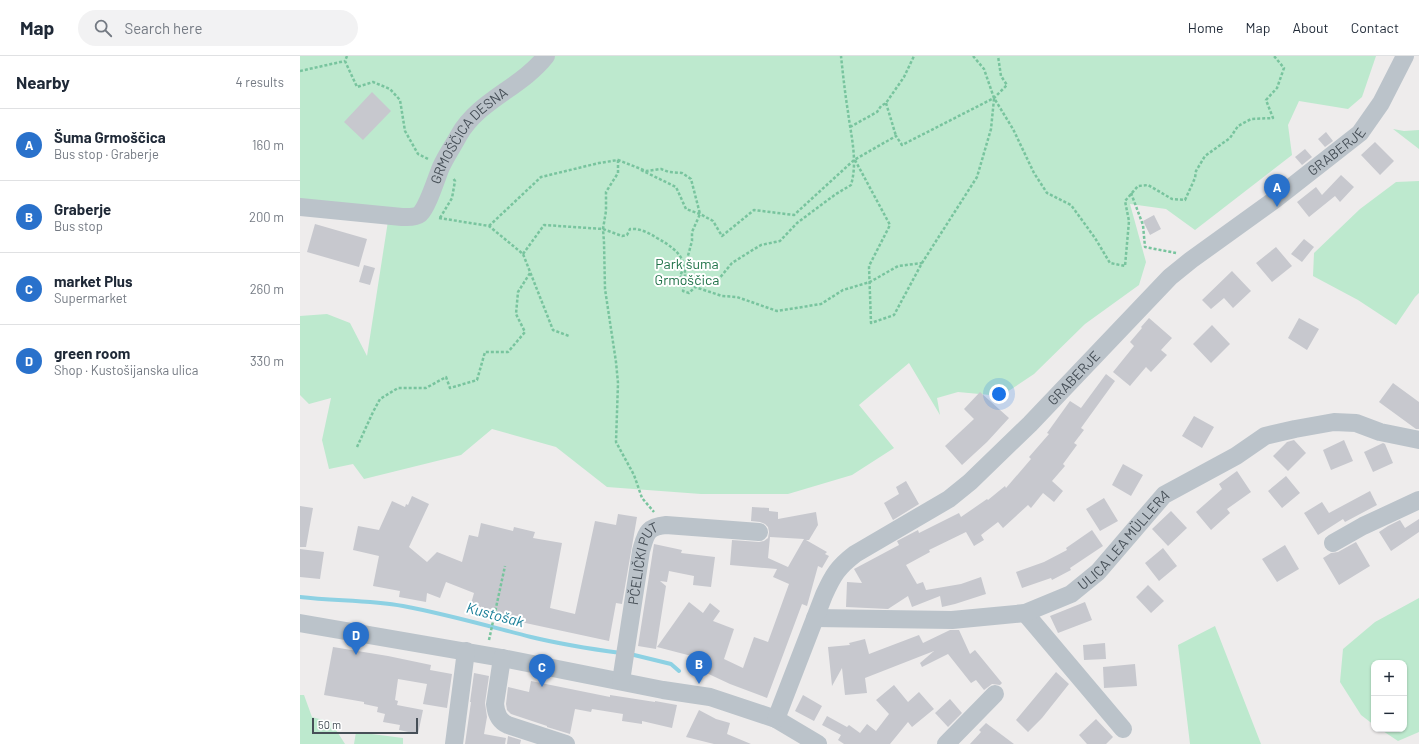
<!DOCTYPE html>
<meta charset="utf-8">
<style>
body{margin:0;font-family:Barlow,sans-serif;background:#f2f2f3;color:#1f2937}
.controls{position:absolute;right:12px;bottom:12px;display:grid;overflow:hidden;border-radius:8px;box-shadow:0 1px 3px #0004}
.controls button{width:36px;height:36px;display:grid;place-items:center;padding:0;border:0;border-bottom:1px solid #e0e1e3;background:#fff;color:#1f2937;font:20px sans-serif}
.scale{position:absolute;left:12px;bottom:10px;width:106px;box-sizing:border-box;padding-left:4px;border:2px solid #464f57;border-top:0;font-size:11px;line-height:14px;white-space:nowrap;color:#464f57;-webkit-text-stroke:3px #fff;paint-order:stroke}
.you{position:absolute;left:699px;top:338px;width:14px;height:14px;margin:-10px;border:3px solid #fff;border-radius:50%;background:#1a73e8;box-shadow:0 0 0 6px #1a73e833}
.badge{display:grid;place-items:center;width:26px;height:26px;border-radius:50%;background:#2971cb;color:#fff;font-size:13px;font-weight:700}
.pin{position:absolute;translate:-50% -33px;filter:drop-shadow(0 1px 2px #0008)}
.pin::after{content:'';position:absolute;top:21px;width:14px;height:12px;background:inherit;clip-path:polygon(0 0,100% 0,50% 100%)}
.list{margin:0;padding:0;list-style:none}
h2{display:flex;justify-content:space-between;align-items:center;height:52px;margin:0;padding:0 16px;font-size:17px}
h2 small{font-size:13px;font-weight:400;color:#747a83}
.list li{display:grid;grid-template-columns:26px 1fr auto;gap:12px;align-items:center;box-sizing:border-box;height:72px;padding:0 16px;border-top:1px solid #e0e1e3}
.list b{display:block;font-size:15px;white-space:nowrap}
.list p{margin:0;font-size:13px;white-space:nowrap;color:#747a83}
.list em{font-size:13px;font-style:normal;color:#747a83}
.icon{flex:none;width:22px;height:22px;fill:none;stroke:currentColor;stroke-width:2;stroke-linecap:round;stroke-linejoin:round}
.map{position:relative;flex:none;width:1119px;height:688px;overflow:hidden}
header{display:flex;align-items:center;gap:24px;box-sizing:border-box;height:56px;padding:0 20px;background:#fff;border-bottom:1px solid #e0e1e3}
header strong{font-size:19px}
nav{display:flex;gap:22px;margin-inline-start:auto;font-size:14px}
.search{width:280px;height:36px;background:#f2f2f3;display:flex;align-items:center;gap:10px;box-sizing:border-box;padding:0 14px;border-radius:22px;color:#747a83;font-size:15px}
main{display:flex}
aside{flex:1;background:#fff}
.map>svg:first-child{display:block}
.green{fill:#bde9ce}
.lines{fill:none;stroke-linecap:round;stroke-linejoin:round}
.stream{stroke:#8dd1e3;stroke-width:4}
.building{fill:#c7c8ce;fill-rule:evenodd}
.path{stroke:#78c49e;stroke-width:2.5;stroke-dasharray:3 2;stroke-linecap:butt}
.minor{stroke:#bbc3ca;stroke-width:18}
.labels{text-anchor:middle;stroke-width:4;stroke-linejoin:round;paint-order:stroke}
.street-label{font-size:14px;fill:#464f57;stroke:#fff}
.park-label{font-size:14px;fill:#1e7147;stroke:#fff}
.water-label{font-size:15px;font-style:italic;fill:#187e98;stroke:#fff}
</style>
<header>
<strong>Map</strong>
<div class="search"><svg class="icon" aria-label="search" viewBox="0 0 24 24"><circle cx="10" cy="10" r="6"/><path d="M15 15l6 6"/></svg>Search here</div>
<nav><a>Home</a><a>Map</a><a>About</a><a>Contact</a></nav>
</header>
<main>
<aside>
<h2>Nearby<small>4 results</small></h2>
<ul class="list">
<li><span class="badge">A</span><div><b>Šuma Grmoščica</b><p>Bus stop · Graberje</p></div><em>160 m</em></li>
<li><span class="badge">B</span><div><b>Graberje</b><p>Bus stop</p></div><em>200 m</em></li>
<li><span class="badge">C</span><div><b>market Plus</b><p>Supermarket</p></div><em>260 m</em></li>
<li><span class="badge">D</span><div><b>green room</b><p>Shop · Kustošijanska ulica</p></div><em>330 m</em></li>
</ul>
</aside>
<div class="map">
<svg width="1119" height="688" viewBox="0 0 1119 688">
<rect width="100%" height="100%" fill="#eeecec"/>
<!-- green -->
<path class="green" d="M 0,0 L 1076,0 L 1062,41 L 1048,53 L 999,45 L 988,69 L 992,99 L 895,174 L 866,153 L 830,148 L 846,206 L 839,229 L 785,268 L 734,318 L 701,340 L 658,336 L 637,342 L 640,359 L 609,307 L 559,349 L 594,392 L 552,419 L 488,438 L 401,438 L 307,431 L 256,391 L 192,373 L 161,399 L 64,423 L 53,408 L 29,413 L 22,384 L 31,342 L 9,348 L 0,339 L 0,260 L 27,258 L 50,267 L 67,300 L 88,165 L 0,143 Z
M 1093,73 L 1104,75 L 1119,74 L 1119,93 Z
M 1119,125 L 1119,237 L 1115,241 L 1096,269 L 1058,244 L 1013,220 L 1014,197 L 1060,153 L 1096,126 Z
M 1119,542 L 1119,676 L 1098,685 L 1080,673 L 1104,673 L 1104,607 L 1074,607 L 1074,669 L 1061,659 L 1040,626 L 1043,593 L 1075,566 Z
M 915,570 L 961,688 L 890,688 L 878,589 Z
M 0,639 L 4,639 L 12,661 L 31,666 L 45,688 L 0,688 Z
M 56,676 L 103,682 L 103,688 L 54,688 Z"/>
<g class="lines">
<!-- stream -->
<path class="stream" d="M 0,541 C 34,545 69,544 103,550 C 146,558 188,570 231,581 C 260,588 291,593 321,597
M 330,598 L 371,608 L 379,615"/>
</g>
<!-- building -->
<path class="building" d="M 72,36 L 91,55 L 63,84 L 44,66 Z
M 1026,76 L 1033,85 L 1025,91 L 1018,83 Z
M 1075,86 L 1094,105 L 1080,119 L 1061,99 Z
M 1005,93 L 1012,101 L 1002,109 L 995,101 Z
M 1041,119 L 1054,131 L 1040,146 L 1035,140 L 1009,161 L 997,146 L 1016,131 L 1022,139 Z
M 854,159 L 861,173 L 850,179 L 843,165 Z
M 15,168 L 67,183 L 59,211 L 7,196 Z
M 1004,183 L 1014,191 L 1002,206 L 991,198 Z
M 976,191 L 992,210 L 972,226 L 956,207 Z
M 64,209 L 75,212 L 70,229 L 59,226 Z
M 932,215 L 951,235 L 933,252 L 924,242 L 911,253 L 902,244 Z
M 849,262 L 872,282 L 861,294 L 867,299 L 851,316 L 846,311 L 830,330 L 813,316 L 834,290 L 830,286 L 842,272 L 841,271 Z
M 999,262 L 1019,273 L 1007,294 L 988,282 Z
M 912,269 L 930,288 L 911,307 L 893,288 Z
M 806,318 L 815,325 L 781,372 L 784,374 L 774,387 L 777,389 L 763,408 L 765,410 L 752,425 L 763,435 L 754,446 L 743,437 L 731,452 L 728,449 L 703,472 L 698,466 L 681,479 L 684,484 L 674,490 L 666,476 L 629,494 L 630,496 L 606,509 L 617,528 L 623,526 L 626,534 L 661,528 L 681,521 L 686,538 L 655,548 L 642,551 L 640,540 L 612,551 L 608,540 L 588,553 L 546,551 L 547,526 L 562,527 L 554,513 L 599,489 L 597,485 L 618,474 L 619,477 L 659,457 L 661,461 L 687,443 L 688,444 L 705,430 L 706,432 L 731,403 L 729,401 L 749,378 L 747,377 L 770,345 L 781,352 Z
M 1093,327 L 1119,346 L 1119,373 L 1116,373 L 1079,346 Z
M 680,336 L 709,362 L 687,386 L 662,409 L 645,390 L 674,363 L 664,353 Z
M 894,360 L 914,371 L 902,392 L 882,380 Z
M 994,384 L 1006,397 L 988,415 L 973,400 L 987,386 Z
M 1044,384 L 1053,405 L 1031,414 L 1023,394 Z
M 1083,387 L 1085,388 L 1093,407 L 1073,416 L 1064,396 Z
M 823,408 L 843,419 L 831,440 L 812,429 Z
M 937,415 L 951,436 L 927,453 L 930,457 L 911,474 L 896,456 L 922,433 L 919,428 Z
M 986,420 L 1000,437 L 982,452 L 968,435 Z
M 606,425 L 619,448 L 593,464 L 584,447 L 599,438 L 596,431 Z
M 1070,435 L 1077,449 L 1045,466 L 1043,463 L 1018,479 L 1004,457 L 1022,446 L 1029,457 Z
M 112,440 L 129,448 L 109,491 L 127,506 L 137,496 L 162,506 L 169,479 L 178,481 L 181,467 L 213,475 L 214,471 L 235,476 L 233,482 L 262,487 L 250,552 L 275,558 L 295,465 L 316,469 L 318,458 L 337,461 L 322,548 L 316,547 L 309,585 L 169,555 L 174,537 L 146,526 L 140,542 L 127,537 L 126,546 L 99,541 L 100,535 L 73,530 L 79,500 L 53,494 L 58,470 L 79,474 L 92,445 L 105,451 L 106,448 L 108,449 Z
M 804,442 L 818,465 L 800,475 L 786,453 Z
M 0,450 L 13,452 L 6,491 L 0,491 Z
M 452,451 L 469,452 L 469,455 L 478,456 L 478,463 L 516,456 L 518,469 L 509,484 L 506,484 L 527,496 L 525,498 L 529,500 L 522,512 L 518,510 L 507,550 L 502,548 L 467,642 L 430,628 L 398,613 L 403,603 L 357,591 L 389,546 L 403,557 L 410,547 L 420,555 L 413,565 L 434,573 L 424,603 L 443,612 L 454,581 L 468,586 L 489,528 L 473,521 L 477,513 L 430,509 L 432,484 L 459,486 L 464,485 L 468,482 L 469,476 L 468,471 L 465,468 L 460,466 L 451,465 ZM 470,481 L 504,483 L 488,511 L 468,502 Z
M 871,455 L 887,472 L 868,490 L 852,473 Z
M 1119,463 L 1119,476 L 1091,495 L 1079,476 L 1088,470 L 1100,464 L 1105,472 Z
M 792,474 L 803,490 L 770,512 L 771,514 L 752,524 L 751,522 L 722,532 L 716,516 L 744,506 L 767,494 L 766,492 Z
M 1056,486 L 1070,510 L 1039,529 L 1023,502 L 1031,497 L 1038,496 Z
M 354,488 L 382,494 L 381,497 L 415,501 L 411,531 L 393,529 L 394,520 L 369,515 L 367,526 L 360,525 L 366,530 L 356,593 L 338,590 Z
M 985,489 L 999,513 L 977,526 L 962,503 Z
M 863,492 L 877,510 L 859,525 L 845,507 Z
M 0,493 L 24,496 L 20,523 L 0,521 Z
M 848,529 L 864,545 L 851,557 L 836,541 Z
M 785,546 L 792,564 L 758,577 L 750,560 Z
M 650,574 L 659,574 L 670,598 L 675,594 L 702,627 L 700,629 L 692,628 L 684,634 L 676,624 L 671,627 L 648,598 L 622,611 L 620,607 L 634,595 L 565,622 L 567,637 L 545,639 L 542,612 L 532,630 L 528,591 L 550,589 L 549,587 L 565,583 L 569,598 L 619,579 L 623,587 Z
M 805,587 L 806,603 L 784,604 L 783,589 Z
M 33,591 L 88,600 L 131,609 L 130,614 L 152,618 L 147,652 L 123,648 L 127,628 L 98,623 L 95,644 L 98,645 L 97,649 L 123,654 L 118,678 L 99,674 L 100,669 L 83,666 L 85,658 L 77,656 L 78,651 L 64,648 L 64,646 L 24,639 Z
M 835,608 L 837,630 L 804,632 L 803,611 Z
M 756,616 L 769,628 L 742,662 L 728,676 L 716,664 Z
M 174,617 L 189,620 L 185,647 L 187,661 L 184,678 L 206,682 L 205,688 L 165,688 L 171,646 L 170,646 Z
M 231,625 L 310,641 L 310,639 L 355,646 L 355,645 L 377,649 L 372,672 L 342,665 L 342,668 L 322,665 L 323,658 L 292,653 L 291,656 L 275,653 L 270,678 L 247,671 L 247,670 L 211,658 L 207,654 L 206,648 L 208,631 L 229,636 Z
M 594,629 L 608,646 L 619,636 L 634,653 L 612,671 L 608,666 L 590,688 L 544,688 L 538,684 L 541,679 L 522,669 L 527,660 L 547,671 L 549,669 L 560,677 L 567,668 L 576,675 L 589,658 L 576,644 Z
M 503,639 L 522,650 L 514,665 L 495,655 Z
M 650,643 L 662,657 L 648,671 L 635,657 Z
M 399,654 L 416,663 L 430,667 L 427,678 L 451,688 L 414,688 L 386,681 Z
M 796,663 L 813,681 L 806,688 L 787,688 L 779,679 Z
M 686,667 L 714,688 L 670,688 L 681,676 L 679,674 Z
M 208,680 L 221,684 L 220,688 L 207,688 Z"/>
<g class="lines">
<!-- path -->
<path class="path" d="M 47,0 L 45,5 L 57,31 L 73,26 L 90,33 L 100,44 L 105,75 L 118,98 L 128,103
M 673,0 L 684,13 L 694,42 L 713,73 L 734,117 L 747,137 L 771,149 L 795,182 L 810,207 L 825,210 L 829,165 L 825,145 L 838,130 L 848,129 L 872,143 L 885,144 L 895,122 L 896,115 L 905,100 L 930,82 L 938,70 L 951,63 L 973,62 L 966,44 L 977,32 L 984,12 L 974,0
M 0,15 L 45,5
M 586,47 L 596,80
M 550,71 L 577,56 L 581,50 L 586,47 L 604,21 L 614,0
M 318,104 L 318,117 L 306,136 L 306,155 L 303,173 L 304,186 L 305,233 L 316,306 L 318,327 L 316,386 L 334,419 L 342,442 L 354,456
M 555,104 L 590,169 L 569,210 L 571,267 L 594,259 L 622,207 L 677,121 L 691,73 L 694,43
M 341,114 L 376,131 L 386,153 L 400,158 L 413,165 L 422,180 L 454,154 L 494,159 L 554,104 L 596,80 L 602,89 L 694,42 L 707,29 L 701,20 L 698,0
M 831,137 L 843,169 L 845,191 L 876,197
M 139,162 L 189,170 L 223,198 L 253,274 L 269,280
M 140,162 L 152,142 L 155,125 L 153,122
M 189,170 L 241,121 L 299,107 L 318,104 L 346,115 L 361,113 L 369,116 L 382,117 L 391,123 L 400,158 L 392,176 L 392,185 L 386,207 L 380,220 C 385,224 390,226 396,224 L 399,226 L 407,222 L 418,224 L 432,207 L 451,195 L 461,189 L 480,185 L 497,167 L 536,138 L 551,129 C 558,105 551,80 548,56 C 545,37 543,19 541,0
M 223,198 L 244,169 L 303,173 L 322,180 L 327,179 L 330,173 C 340,172 349,177 357,182 C 382,196 389,206 383,235 L 389,237 L 395,231 L 422,240 L 437,241 L 477,255 L 521,248 L 543,234 L 570,226 L 598,210 L 622,207
M 57,391 L 73,356 L 80,343 L 98,332 L 126,332 L 146,321 L 150,332 L 177,324 L 185,296 L 208,296 L 225,276 L 216,258 L 218,236 L 230,217
M 189,584 L 205,510"/>
<!-- minor -->
<g class="minor">
<path id="s1" d="M 0,151 L 102,161 C 107,161 115,162 120,158 C 128,150 136,123 141,111 C 146,100 153,90 159,79 C 179,44 221,32 246,0"/>
<path d="M 1033,487 L 1063,470 L 1119,444"/>
<path d="M 725,557 L 823,673"/>
<path id="s2" d="M 515,562 L 652,564 L 725,557 L 771,538 L 798,516 L 864,439 L 936,400 L 965,380 L 995,373 L 1034,366 L 1056,367 L 1080,376 L 1119,384"/>
<path d="M 0,567 L 202,602 L 363,634 L 410,641 L 476,663 L 518,688"/>
<path d="M 202,602 L 195,648 C 196,658 199,665 208,669 L 266,688"/>
<path id="s3" d="M 321,625 L 341,495 C 346,478 346,471 366,469 L 459,476"/>
<path id="s4" d="M 476,663 L 524,539 C 533,519 538,511 555,498 L 649,443 L 670,426 L 730,368 L 870,221 L 891,204 L 977,142 L 1060,77 L 1081,47 L 1105,0"/>
<path d="M 154,688 L 166,595"/>
<path d="M 646,688 L 695,638"/>
</g>
</g>
<g class="labels">
<!-- street labels -->
<g class="street-label">
<text dy="5" stroke="none"><textPath href="#s1" startOffset="215">GRMOŠČICA DESNA</textPath></text>
<text dy="5" stroke="none"><textPath href="#s4" startOffset="816">GRABERJE</textPath></text>
<text dy="5" stroke="none"><textPath href="#s4" startOffset="468">GRABERJE</textPath></text>
<text dy="5" stroke="none"><textPath href="#s2" startOffset="336">ULICA LEA MÜLLERA</textPath></text>
<text dy="5" stroke="none"><textPath href="#s3" startOffset="120">PČELIČKI PUT</textPath></text>
</g>
<!-- park labels -->
<g class="park-label">
<text x="387" y="213">Park šuma<tspan x="387" dy="16">Grmoščica</tspan></text>
</g>
<!-- water labels -->
<g class="water-label">
<text transform="translate(195 559) rotate(15)" y="5">Kustošak</text>
</g>
</g>
</svg>
<div class="controls">
<button>+</button>
<button>−</button>
</div>
<div class="scale">50 m</div>
<div class="you"></div>
<div class="pin badge" style="left:977px;top:151px">A</div>
<div class="pin badge" style="left:399px;top:628px">B</div>
<div class="pin badge" style="left:242px;top:631px">C</div>
<div class="pin badge" style="left:56px;top:599px">D</div>
</div>
</main>
